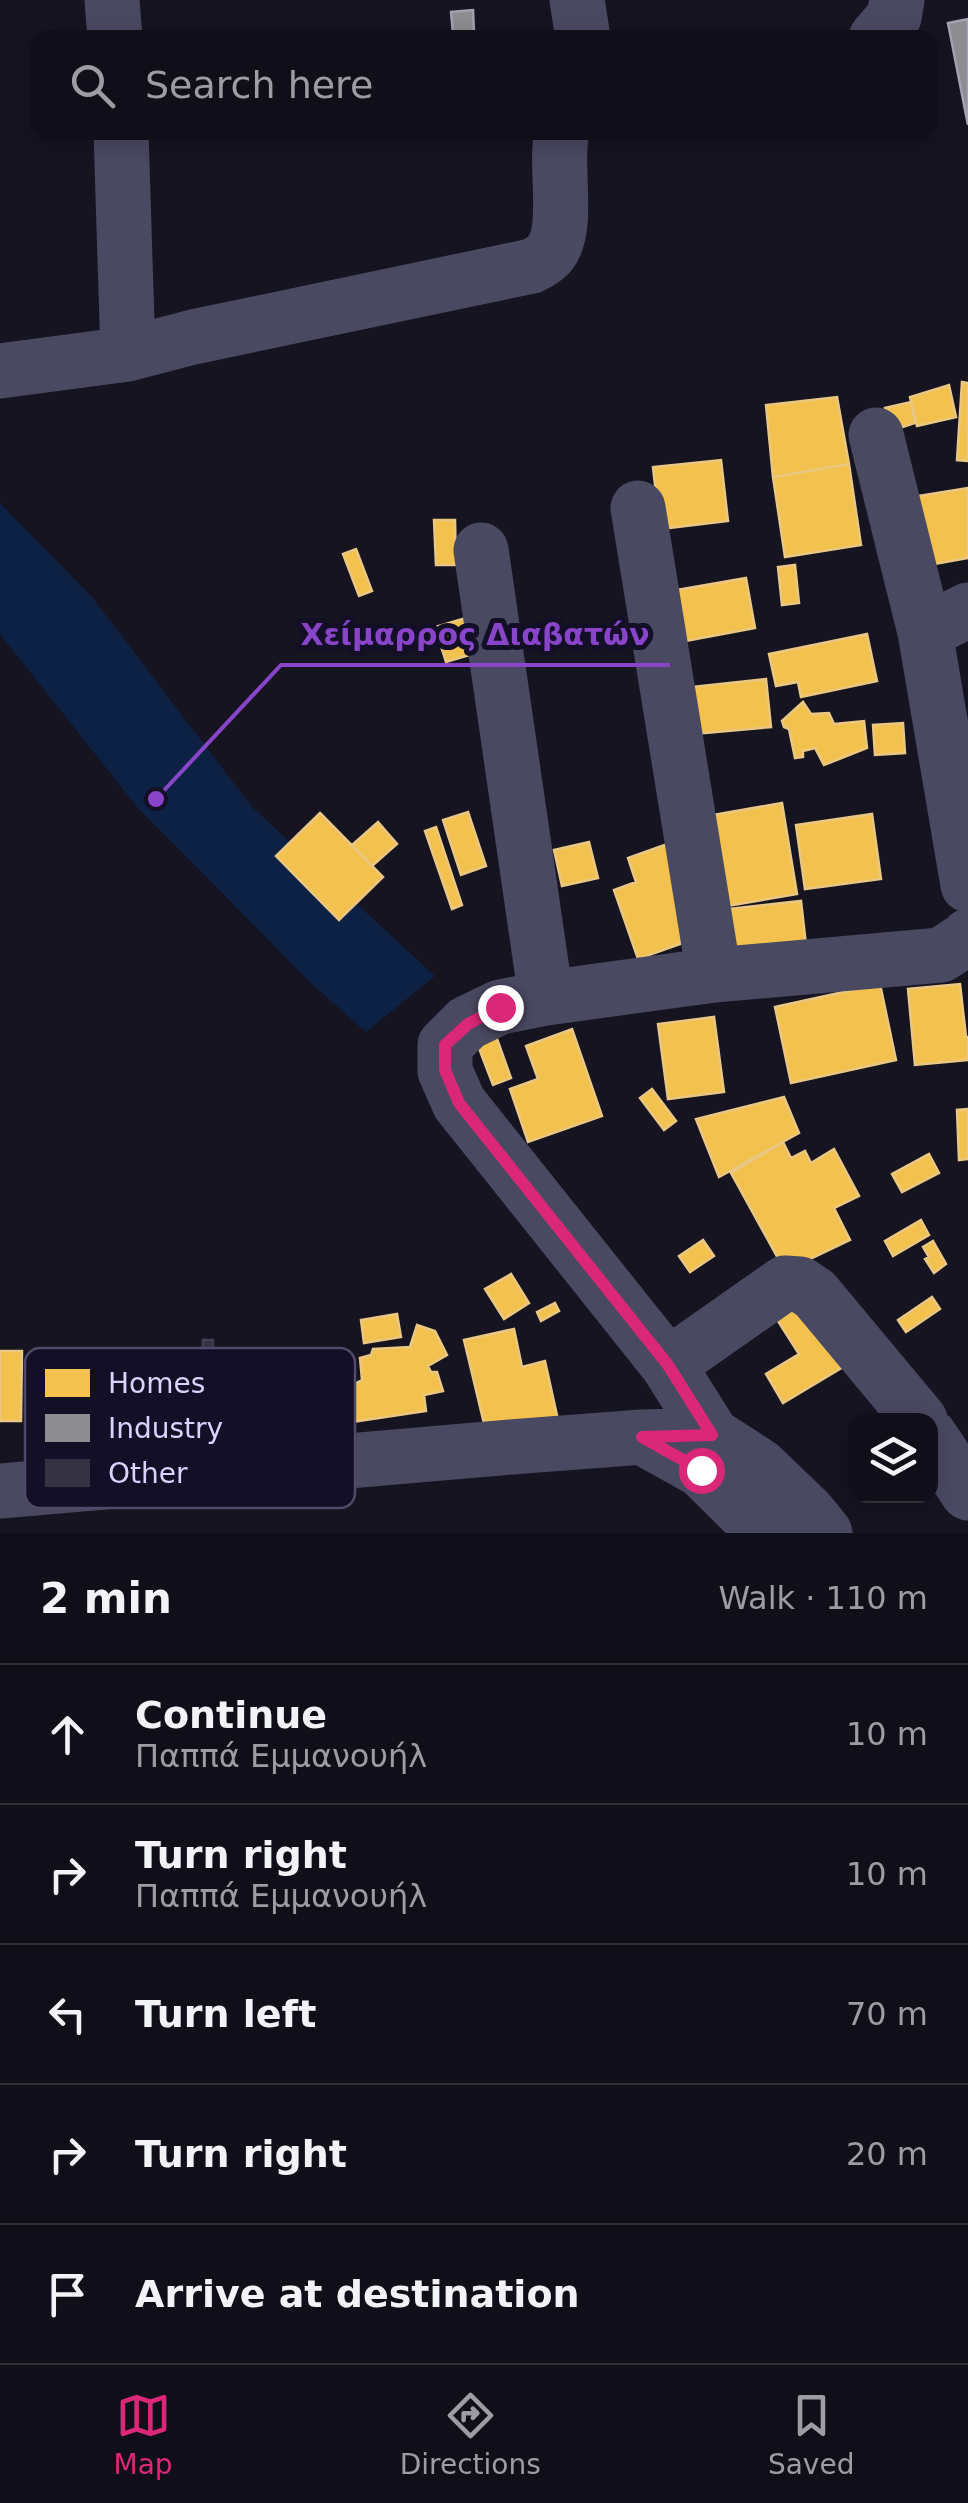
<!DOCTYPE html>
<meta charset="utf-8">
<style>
body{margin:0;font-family:"DejaVu Sans",sans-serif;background:#1e1d26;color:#f1f3f6}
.controls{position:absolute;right:30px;bottom:30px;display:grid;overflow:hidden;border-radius:20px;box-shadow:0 5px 25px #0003}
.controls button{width:90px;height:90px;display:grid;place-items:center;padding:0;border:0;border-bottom:2px solid #302f38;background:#100f19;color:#f1f3f6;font:50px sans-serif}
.stop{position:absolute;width:30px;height:30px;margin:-22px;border:8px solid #db2777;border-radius:50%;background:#fff}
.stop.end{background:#db2777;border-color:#fff;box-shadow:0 2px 10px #0008}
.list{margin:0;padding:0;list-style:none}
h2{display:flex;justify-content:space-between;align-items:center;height:130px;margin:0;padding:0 40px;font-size:42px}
h2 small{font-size:32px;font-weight:400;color:#9c9ca2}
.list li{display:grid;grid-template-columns:65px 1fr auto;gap:30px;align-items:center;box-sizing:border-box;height:140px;padding:0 40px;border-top:2px solid #302f38}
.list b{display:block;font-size:38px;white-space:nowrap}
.list p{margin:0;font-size:32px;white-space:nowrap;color:#9c9ca2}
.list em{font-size:32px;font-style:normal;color:#9c9ca2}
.icon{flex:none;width:55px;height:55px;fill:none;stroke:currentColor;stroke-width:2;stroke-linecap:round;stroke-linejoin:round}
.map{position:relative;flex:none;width:968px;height:1533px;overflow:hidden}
.search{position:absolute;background:#100f19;box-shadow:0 5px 25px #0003;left:30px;right:30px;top:30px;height:110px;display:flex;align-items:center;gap:25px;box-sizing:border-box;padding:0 35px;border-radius:20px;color:#9c9ca2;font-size:38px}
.sheet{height:830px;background:#100f19}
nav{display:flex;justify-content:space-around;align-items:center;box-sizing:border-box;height:140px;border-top:2px solid #302f38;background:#100f19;font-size:28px;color:#9c9ca2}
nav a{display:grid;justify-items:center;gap:5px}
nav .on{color:#db2777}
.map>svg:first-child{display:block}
.water{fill:#0d2144}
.homes{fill:#f2c14e;stroke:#eac783;stroke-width:2.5}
.industry{fill:#8d8d92;stroke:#a4a2b3;stroke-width:2.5}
.building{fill:#343243;stroke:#433f54;stroke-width:2.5}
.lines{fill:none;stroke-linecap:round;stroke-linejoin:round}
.minor{stroke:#4a4962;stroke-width:55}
.route{stroke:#db2777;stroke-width:12}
.key{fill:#130f26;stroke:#4e4a67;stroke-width:2.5}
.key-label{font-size:28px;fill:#d9d4ff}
.leader{fill:none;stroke:#8945c9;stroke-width:4}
.callout-dot{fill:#8945c9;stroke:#130f26;stroke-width:4}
.callout-label{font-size:30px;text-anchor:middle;font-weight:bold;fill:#8945c9;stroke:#130f26;stroke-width:10;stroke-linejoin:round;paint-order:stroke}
</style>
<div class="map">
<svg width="968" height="1533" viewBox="0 0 968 1533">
<rect width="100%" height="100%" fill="#161421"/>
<!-- water -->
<path class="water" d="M 0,503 L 92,597 L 252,807 L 435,976 L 366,1032 L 312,984 L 138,808 L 0,634 Z"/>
<!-- homes -->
<path class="homes" d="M 962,382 L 968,383 L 968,461 L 957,460 Z
M 949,385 L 956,417 L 917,426 L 910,397 Z
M 837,397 L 849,464 L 773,477 L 766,405 Z
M 911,402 L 915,423 L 891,431 L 885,408 Z
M 721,460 L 728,521 L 660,529 L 653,467 Z
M 849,464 L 861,545 L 785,557 L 773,477 Z
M 968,488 L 968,558 L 923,566 L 912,497 Z
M 434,520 L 455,520 L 456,565 L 436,565 Z
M 356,549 L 372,591 L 359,596 L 343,554 Z
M 795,565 L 799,603 L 782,605 L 778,567 Z
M 746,578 L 755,628 L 680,642 L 671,591 Z
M 469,617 L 480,652 L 446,662 L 435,627 Z
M 867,634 L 877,681 L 801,697 L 798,682 L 776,686 L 769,654 Z
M 766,679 L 771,727 L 695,734 L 691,687 Z
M 803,702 L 811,714 L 829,713 L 834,724 L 864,721 L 867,748 L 824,765 L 815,748 L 803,751 L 803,757 L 795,758 L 789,729 L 784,727 L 782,721 Z
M 903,723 L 905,753 L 875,755 L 873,725 Z
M 782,803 L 797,894 L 727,906 L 713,815 Z
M 468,812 L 486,866 L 461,875 L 443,820 Z
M 320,813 L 383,877 L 339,920 L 276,856 Z
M 872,814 L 881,879 L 805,889 L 796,825 Z
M 378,822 L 397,844 L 372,866 L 352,845 Z
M 436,827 L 462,905 L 452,909 L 425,831 Z
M 589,842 L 598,878 L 562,886 L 554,850 Z
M 667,844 L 700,937 L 638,959 L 614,890 L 636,882 L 628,858 Z
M 801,901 L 807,954 L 726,964 L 719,910 Z
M 880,984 L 896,1060 L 791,1083 L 775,1007 Z
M 960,984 L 966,1037 L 968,1037 L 968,1060 L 915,1065 L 908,989 Z
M 714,1017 L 724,1092 L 668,1099 L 658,1024 Z
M 572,1029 L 602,1116 L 528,1142 L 510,1089 L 538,1079 L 526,1046 Z
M 496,1036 L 511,1078 L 493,1085 L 477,1043 Z
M 652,1089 L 676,1121 L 664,1130 L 640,1098 Z
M 784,1097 L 799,1133 L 719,1177 L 696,1119 Z
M 968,1109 L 968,1159 L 959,1160 L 957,1110 Z
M 783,1142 L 791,1158 L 805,1151 L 811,1163 L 834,1149 L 859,1196 L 834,1208 L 850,1240 L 785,1271 L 731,1173 Z
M 929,1154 L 939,1173 L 902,1192 L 892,1174 Z
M 921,1220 L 929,1235 L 893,1256 L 885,1241 Z
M 703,1240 L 714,1256 L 690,1272 L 679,1256 Z
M 933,1241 L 946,1264 L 934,1273 L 925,1259 L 929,1257 L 923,1247 Z
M 511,1274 L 529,1303 L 504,1319 L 485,1289 Z
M 796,1290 L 843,1367 L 783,1403 L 766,1374 L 799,1354 L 769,1307 Z
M 932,1297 L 940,1309 L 906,1332 L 898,1320 Z
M 555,1303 L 559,1311 L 541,1321 L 537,1312 Z
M 397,1314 L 401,1337 L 364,1343 L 361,1320 Z
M 417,1325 L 435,1331 L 447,1355 L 428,1366 L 431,1372 L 437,1372 L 443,1391 L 424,1395 L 426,1411 L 352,1422 L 349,1387 L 362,1380 L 360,1358 L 371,1355 L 373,1349 L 410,1347 Z
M 514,1329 L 522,1367 L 545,1361 L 558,1420 L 487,1436 L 464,1340 Z
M 0,1351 L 22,1351 L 21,1421 L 0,1421 Z"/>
<!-- industry -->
<path class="industry" d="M 473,10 L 474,33 L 453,34 L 451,12 Z
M 968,19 L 968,125 L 948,23 Z"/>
<!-- building -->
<path class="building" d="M 203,1340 L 213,1340 L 213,1357 L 202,1357 Z"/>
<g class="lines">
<!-- minor -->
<path class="minor" d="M 112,0 L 115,38
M 577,0 L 583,38
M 876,38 L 894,17 L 897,0
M 121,132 L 128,354
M 0,371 L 128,354 L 193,337 L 532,266 C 540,262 547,258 551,252 C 570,226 554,165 562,132
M 876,435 L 925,632 L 968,885
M 638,508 L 714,975
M 481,550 L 546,998
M 925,632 L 968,610
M 668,1365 L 785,1283 L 800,1284 L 815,1294 L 920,1420
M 712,1435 L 668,1365 L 459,1103 L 445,1071 L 445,1045 L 467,1023 L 500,1007 L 546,998 L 714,975 L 941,955 L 967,938 L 968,936
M 930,1436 L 968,1493
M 649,1441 L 701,1470 L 765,1533
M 0,1491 L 511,1447 L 642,1437 L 712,1435 L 760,1466 L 808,1512 L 825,1533"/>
</g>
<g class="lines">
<!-- route -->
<path class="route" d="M 500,1007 L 468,1024 L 445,1045 L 445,1070 L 459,1103 L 668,1365 L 712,1435 L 642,1437 L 701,1470"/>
</g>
<!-- legend -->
<rect x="25" y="1348" width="330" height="160" rx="15" class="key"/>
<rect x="45" y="1369" width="45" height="28" fill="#f2c14e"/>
<rect x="45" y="1414" width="45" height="28" fill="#8d8d92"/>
<rect x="45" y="1459" width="45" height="28" fill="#343243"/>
<g class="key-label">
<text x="108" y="1393">Homes</text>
<text x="108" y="1438">Industry</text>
<text x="108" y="1483">Other</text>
</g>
<!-- callouts -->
<path class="leader" d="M156 799L281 665H670"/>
<circle class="callout-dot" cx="156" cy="799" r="10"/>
<g class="callout-label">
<text x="475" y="645">Χείμαρρος Διαβατών</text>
</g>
</svg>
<div class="controls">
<button><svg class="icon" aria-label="layers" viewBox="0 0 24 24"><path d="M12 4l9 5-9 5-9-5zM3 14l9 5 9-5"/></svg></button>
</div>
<div class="stop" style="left:701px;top:1470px"></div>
<div class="stop end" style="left:500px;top:1007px"></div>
<div class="search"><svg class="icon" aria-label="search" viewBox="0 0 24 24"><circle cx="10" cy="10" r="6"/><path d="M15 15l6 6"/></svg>Search here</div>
</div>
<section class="sheet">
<h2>2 min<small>Walk · 110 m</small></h2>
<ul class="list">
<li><svg class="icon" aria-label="ahead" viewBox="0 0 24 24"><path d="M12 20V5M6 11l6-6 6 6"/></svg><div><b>Continue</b><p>Παππά Εμμανουήλ</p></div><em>10 m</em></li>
<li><svg class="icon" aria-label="right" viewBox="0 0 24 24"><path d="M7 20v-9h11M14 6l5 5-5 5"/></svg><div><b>Turn right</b><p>Παππά Εμμανουήλ</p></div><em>10 m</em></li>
<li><svg class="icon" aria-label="left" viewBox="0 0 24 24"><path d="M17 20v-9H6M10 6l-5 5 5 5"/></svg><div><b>Turn left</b></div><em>70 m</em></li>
<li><svg class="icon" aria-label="right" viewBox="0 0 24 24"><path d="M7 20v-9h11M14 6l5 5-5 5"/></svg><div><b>Turn right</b></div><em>20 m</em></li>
<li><svg class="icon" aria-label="arrive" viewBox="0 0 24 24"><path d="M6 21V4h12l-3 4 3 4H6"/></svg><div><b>Arrive at destination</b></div></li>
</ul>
</section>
<nav>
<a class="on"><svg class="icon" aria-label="map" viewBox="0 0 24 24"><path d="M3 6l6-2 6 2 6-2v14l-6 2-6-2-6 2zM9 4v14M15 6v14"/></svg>Map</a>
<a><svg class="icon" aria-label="directions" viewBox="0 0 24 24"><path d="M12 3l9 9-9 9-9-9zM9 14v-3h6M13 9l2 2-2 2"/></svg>Directions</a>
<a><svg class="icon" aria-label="saved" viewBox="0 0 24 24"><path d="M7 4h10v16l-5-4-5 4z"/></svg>Saved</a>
</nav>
